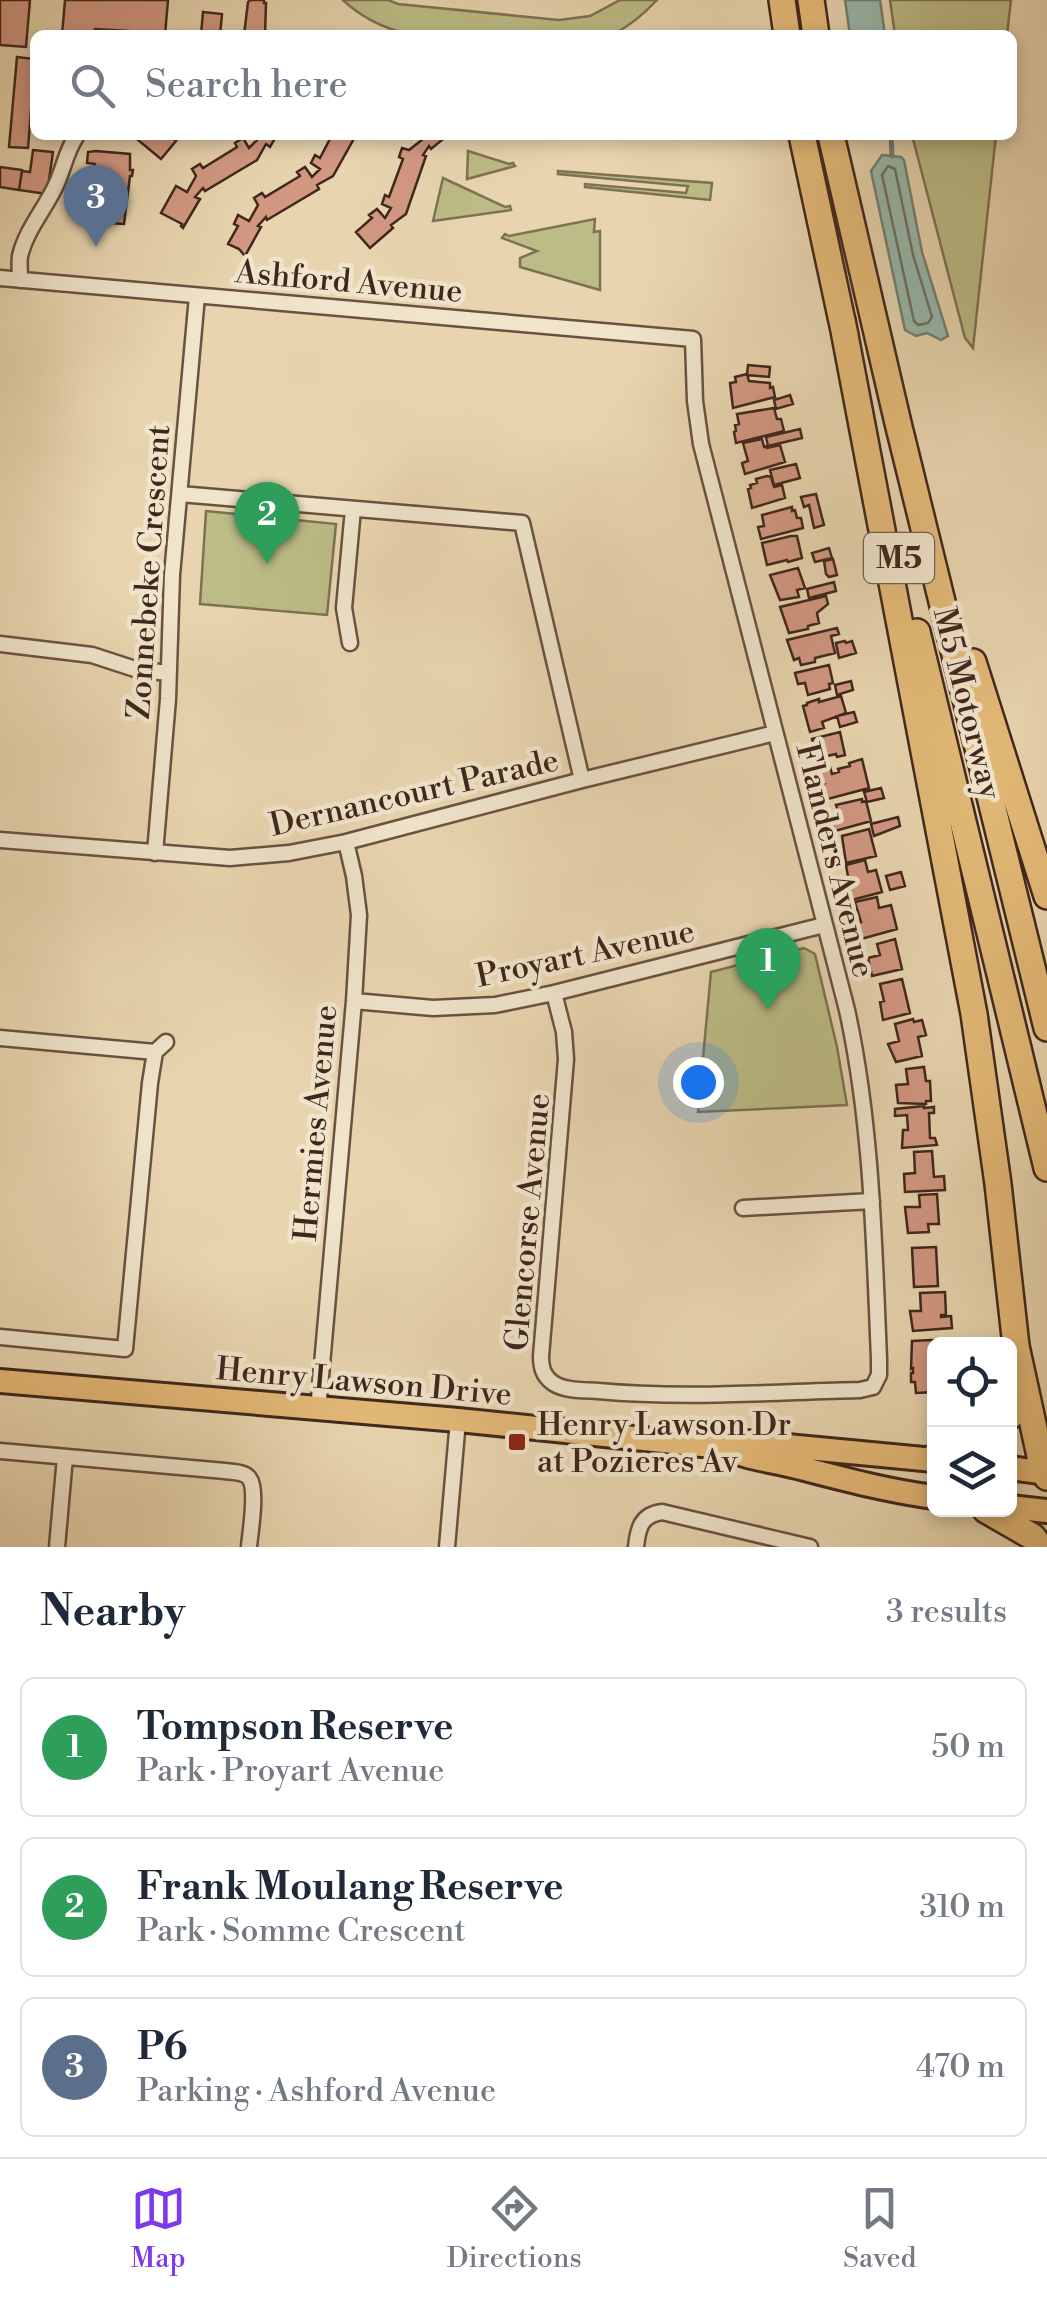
<!DOCTYPE html>
<meta charset="utf-8">
<style>
body{margin:0;font-family:"Libre Bodoni",serif;background:#f6f6f7;color:#1f2937}
.controls{position:absolute;right:30px;bottom:30px;display:grid;overflow:hidden;border-radius:15px;box-shadow:0 5px 15px #0003}
.controls button{width:90px;height:90px;display:grid;place-items:center;padding:0;border:0;border-bottom:2px solid #e0e1e3;background:#fff;color:#1f2937;font:50px sans-serif}
.you{position:absolute;left:698px;top:1082px;width:35px;height:35px;margin:-25px;border:8px solid #fff;border-radius:50%;background:#1a73e8;box-shadow:0 0 0 15px #1a73e833}
.badge{display:grid;place-items:center;width:65px;height:65px;border-radius:50%;background:#7c3aed;color:#fff;font-size:32px;font-weight:700}
.pin{position:absolute;translate:-50% -82px;filter:drop-shadow(0 2px 5px #0008)}
.pin::after{content:'';position:absolute;top:52px;width:35px;height:30px;background:inherit;clip-path:polygon(0 0,100% 0,50% 100%)}
.list{margin:0;padding:0;list-style:none}
h2{display:flex;justify-content:space-between;align-items:center;height:130px;margin:0;padding:0 40px;font-size:42px}
h2 small{font-size:32px;font-weight:400;color:#747a83}
.list li{display:grid;grid-template-columns:65px 1fr auto;gap:30px;align-items:center;box-sizing:border-box;height:140px;margin:0 20px 20px;padding:0 20px;border:2px solid #e0e1e3;border-radius:15px}
.list b{display:block;font-size:38px;white-space:nowrap}
.list p{margin:0;font-size:32px;white-space:nowrap;color:#747a83}
.list em{font-size:32px;font-style:normal;color:#747a83}
.icon{flex:none;width:55px;height:55px;fill:none;stroke:currentColor;stroke-width:2;stroke-linecap:round;stroke-linejoin:round}
.map{position:relative;flex:none;width:1047px;height:1547px;overflow:hidden}
.search{position:absolute;background:#fff;box-shadow:0 5px 15px #0003;left:30px;right:30px;top:30px;height:110px;display:flex;align-items:center;gap:25px;box-sizing:border-box;padding:0 35px;border-radius:15px;color:#747a83;font-size:38px}
.sheet{height:610px;background:#fff}
nav{display:flex;justify-content:space-around;align-items:center;box-sizing:border-box;height:140px;border-top:2px solid #e0e1e3;background:#fff;font-size:28px;color:#747a83}
nav a{display:grid;justify-items:center;gap:5px}
nav .on{color:#7c3aed}
.map>svg:first-child{display:block}
.green{fill:#bcbc86;stroke:#7e7252;stroke-width:2.5}
.water{fill:#97b9ac;stroke:#747f73;stroke-width:2.5}
.lines{fill:none;stroke-linecap:round;stroke-linejoin:round}
.shore{stroke:#6c7064;stroke-width:2.5}
.stream{stroke:#747f73;stroke-width:5}
.building{fill:#d29882;stroke:#40271d;stroke-width:2.5}
.minor-casing{stroke:#6a5242;stroke-width:19}
.primary-casing{stroke:#40271d;stroke-width:28}
.motorway-casing{stroke:#40271d;stroke-width:30}
.minor{stroke:#f0e4cb;stroke-width:14}
.primary{stroke:#e4ba78;stroke-width:22}
.motorway{stroke:#e4ba78;stroke-width:25}
.poi-dot{fill:#8f2418;stroke:#f0e4cb;stroke-width:4}
.labels{text-anchor:middle;stroke-width:9;stroke-linejoin:round;paint-order:stroke}
.shield{fill:#f0e4cb;stroke:#756051;stroke-width:2.5}
.shield-label{font-size:30px;font-weight:bold;fill:#40271d}
.street-label{font-size:32px;fill:#40271d;stroke:#f0e4cb}
.poi-label{font-size:32px;fill:#40271d;stroke:#f0e4cb;text-anchor:start}
</style>
<div class="map">
<svg width="1047" height="1547" viewBox="0 0 1047 1547">
<rect width="100%" height="100%" fill="#e8d5af"/>
<filter id="stains"><feTurbulence type="fractalNoise" baseFrequency=".002" numOctaves="4"/><feColorMatrix values="0 0 0 0 .2 0 0 0 0 .09 0 0 0 0 .02 0 0 0 .5 -.17"/></filter>
<radialGradient id="worn" r=".72"><stop offset=".6" stop-color="#630" stop-opacity="0"/><stop offset="1" stop-color="#630" stop-opacity=".3"/></radialGradient>
<!-- green -->
<path class="green" d="M 343,0 L 388,0 L 398,4 L 559,20 L 590,16 L 620,0 L 657,0 C 643,15 630,26 612,35 L 408,34 C 383,28 362,18 343,0 Z
M 890,0 L 1011,0 L 1007,35 L 895,35 Z
M 912,135 L 996,135 L 973,348 L 965,338 Z
M 468,151 L 509,164 L 513,163 L 515,166 L 467,179 Z
M 558,171 L 712,183 L 710,200 L 585,187 L 585,184 L 686,193 L 688,186 L 558,174 Z
M 443,178 L 505,207 L 510,206 L 511,210 L 433,221 Z
M 595,219 L 594,232 L 600,231 L 600,290 L 520,267 L 520,258 L 537,251 L 502,238 L 505,234 L 509,236 Z
M 206,511 L 336,524 L 327,615 L 200,604 Z
M 804,948 L 815,954 L 837,1047 L 847,1105 L 698,1112 L 711,972 Z"/>
<!-- water -->
<path class="water" d="M 845,0 L 880,0 L 885,35 L 850,35 Z
M 882,155 L 901,157 L 904,160 L 922,252 L 948,336 L 941,340 L 927,333 L 916,336 L 905,330 L 871,171 Z"/>
<g class="lines">
<!-- shore -->
<path class="shore" d="M 888,166 L 895,169 L 913,255 L 932,317 L 928,323 L 918,325 L 914,321 L 882,175 Z"/>
<!-- stream -->
<path class="stream" d="M 891,135 L 892,156"/>
</g>
<!-- building -->
<path class="building" d="M 0,0 L 30,0 L 26,47 L 0,45 Z
M 65,0 L 168,0 L 165,35 L 128,35 L 128,31 L 95,29 L 94,35 L 62,35 Z
M 251,0 L 264,0 L 264,3 L 266,3 L 265,35 L 244,35 L 248,2 Z
M 203,12 L 222,14 L 220,35 L 201,35 Z
M 17,57 L 35,59 L 28,148 L 9,147 Z
M 132,135 L 169,135 L 176,141 L 161,159 Z
M 249,135 L 277,135 L 270,147 L 266,144 L 257,160 L 205,191 L 203,188 L 195,197 L 200,199 L 183,228 L 181,226 L 182,224 L 161,213 L 176,186 L 187,192 L 196,176 L 192,169 L 200,164 L 203,168 L 237,147 L 235,143 L 243,138 L 249,148 L 257,140 Z
M 332,135 L 356,135 L 333,176 L 317,185 L 319,189 L 267,220 L 266,217 L 258,226 L 261,227 L 245,256 L 239,249 L 228,244 L 238,226 L 234,224 L 238,215 L 249,221 L 258,205 L 254,198 L 262,193 L 265,197 L 300,176 L 297,172 L 305,167 L 312,177 L 320,169 L 311,163 L 315,155 L 320,158 Z
M 420,135 L 448,135 L 431,149 L 429,146 L 423,155 L 426,156 L 406,214 L 391,225 L 393,228 L 370,248 L 356,232 L 372,218 L 369,215 L 377,209 L 385,218 L 391,208 L 382,204 L 385,195 L 389,197 L 403,159 L 399,157 L 402,148 L 409,150 L 423,139 Z
M 33,150 L 53,152 L 47,194 L 19,190 L 22,171 L 30,172 Z
M 96,151 L 130,154 L 130,170 L 133,170 L 132,176 L 130,176 L 124,224 L 109,223 L 110,214 L 98,213 L 100,180 L 93,179 L 95,164 L 87,163 L 88,152 Z
M 0,167 L 22,170 L 19,190 L 0,187 Z
M 748,365 L 770,367 L 769,377 L 747,375 Z
M 747,374 L 749,381 L 770,383 L 770,388 L 773,387 L 775,397 L 733,408 L 730,383 L 736,382 L 735,377 Z
M 790,395 L 793,404 L 776,409 L 774,400 Z
M 774,408 L 777,419 L 781,419 L 784,431 L 736,443 L 734,432 L 736,431 L 735,425 L 739,424 L 737,414 Z
M 800,429 L 802,438 L 768,446 L 766,437 Z
M 762,439 L 764,447 L 767,446 L 767,448 L 780,445 L 785,462 L 745,474 L 742,463 L 748,461 L 743,443 Z
M 796,464 L 800,478 L 774,485 L 770,470 Z
M 767,476 L 771,477 L 774,487 L 782,485 L 785,498 L 752,508 L 748,489 L 751,488 L 750,485 L 757,483 L 756,479 Z
M 816,494 L 824,525 L 814,528 L 809,505 L 804,507 L 801,497 Z
M 792,507 L 792,511 L 795,510 L 797,518 L 801,518 L 803,528 L 761,539 L 758,527 L 764,526 L 762,515 Z
M 791,536 L 797,536 L 802,558 L 788,562 L 787,560 L 767,565 L 762,543 Z
M 829,548 L 832,558 L 815,562 L 812,553 Z
M 833,559 L 837,575 L 829,577 L 826,574 L 824,561 Z
M 798,568 L 805,588 L 797,590 L 799,597 L 780,600 L 770,575 Z
M 834,582 L 836,591 L 809,598 L 807,589 Z
M 826,596 L 828,604 L 817,613 L 819,623 L 808,626 L 808,629 L 789,633 L 780,607 Z
M 837,628 L 839,634 L 831,636 L 835,653 L 815,658 L 815,662 L 801,665 L 799,658 L 794,660 L 787,640 Z
M 845,641 L 846,643 L 852,641 L 856,653 L 839,658 L 836,643 Z
M 829,665 L 833,683 L 829,684 L 830,689 L 808,695 L 805,683 L 798,684 L 795,673 Z
M 851,681 L 853,690 L 837,695 L 835,685 Z
M 841,696 L 846,713 L 822,722 L 824,728 L 810,732 L 803,706 L 807,705 L 807,703 L 819,699 L 819,702 Z
M 854,712 L 857,722 L 840,727 L 837,716 Z
M 840,732 L 845,755 L 837,757 L 836,754 L 823,757 L 821,748 L 815,750 L 812,739 Z
M 862,759 L 869,788 L 824,800 L 821,787 L 823,785 L 818,786 L 814,771 L 830,767 L 832,774 L 839,772 L 838,769 L 850,766 L 849,763 Z
M 881,788 L 884,798 L 867,802 L 864,792 Z
M 862,799 L 862,802 L 866,801 L 871,821 L 835,831 L 832,820 L 840,818 L 836,805 Z
M 898,817 L 900,826 L 874,836 L 871,824 Z
M 869,829 L 876,856 L 846,863 L 842,836 Z
M 865,860 L 868,872 L 876,870 L 882,892 L 852,900 L 846,865 Z
M 901,872 L 905,886 L 890,890 L 886,876 Z
M 877,897 L 879,908 L 891,905 L 897,929 L 861,939 L 856,923 L 861,922 L 855,902 Z
M 895,939 L 902,969 L 872,976 L 868,958 L 880,955 L 877,944 Z
M 902,979 L 910,1013 L 883,1020 L 880,1002 L 884,1001 L 880,984 Z
M 913,1019 L 914,1022 L 922,1020 L 926,1035 L 918,1037 L 922,1056 L 896,1062 L 888,1044 L 899,1041 L 895,1024 Z
M 924,1067 L 926,1081 L 930,1081 L 931,1101 L 926,1101 L 926,1104 L 898,1103 L 896,1085 L 908,1084 L 906,1069 Z
M 924,1106 L 924,1108 L 934,1107 L 934,1113 L 929,1113 L 930,1138 L 935,1138 L 937,1145 L 902,1148 L 903,1130 L 908,1130 L 907,1115 L 895,1116 L 895,1109 Z
M 932,1151 L 934,1177 L 944,1176 L 945,1190 L 905,1192 L 904,1174 L 915,1173 L 914,1152 Z
M 937,1194 L 939,1224 L 928,1224 L 929,1232 L 908,1233 L 905,1207 L 920,1207 L 919,1195 Z
M 936,1247 L 938,1286 L 914,1287 L 912,1248 Z
M 945,1292 L 946,1315 L 941,1315 L 941,1317 L 951,1316 L 952,1328 L 913,1331 L 910,1311 L 921,1311 L 920,1293 Z
M 932,1340 L 936,1341 L 934,1392 L 916,1393 L 915,1382 L 911,1382 L 911,1373 L 913,1373 L 913,1368 L 911,1369 L 912,1341 Z"/>
<g class="lines">
<!-- minor casing -->
<g class="minor-casing">
<path id="minor" d="M 0,278 L 693,339 L 695,401 L 701,444 L 847,1010 C 872,1125 874,1241 879,1359 L 879,1375 L 873,1387 L 860,1390 C 774,1392 685,1399 598,1391 C 584,1390 565,1391 553,1383 C 543,1376 541,1367 541,1356 L 566,1059 L 564,1032 L 554,993
M 20,280 C 20,272 19,263 20,256 C 26,230 45,209 56,185 C 64,168 66,151 77,135
M 180,494 L 522,523 L 582,780
M 350,643 L 344,608 L 353,509
M 0,644 L 92,655 L 135,669 L 168,673
M 0,840 L 230,858 L 289,853 L 346,842 L 582,780 L 775,733
M 155,853 L 168,699 L 172,575 L 197,296
M 354,1001 L 433,1008 L 495,1005 L 554,993 L 824,925
M 0,1038 L 155,1052
M 743,1208 L 872,1201
M 0,1337 L 125,1349 L 150,1083 L 155,1052 L 166,1042
M 318,1410 L 354,1001 L 359,915 L 354,876 L 346,842
M 0,1451 L 225,1471 C 232,1472 245,1472 249,1478 C 258,1489 250,1533 249,1547
M 57,1547 L 65,1457
M 447,1547 L 458,1420
M 636,1547 C 638,1528 641,1515 662,1512 L 810,1547"/>
</g>
<!-- primary casing -->
<g class="primary-casing">
<path id="primary" d="M 0,1381 L 458,1420 L 722,1447 C 749,1459 770,1460 797,1467 C 843,1479 888,1491 934,1497
M 730,1445 L 745,1442 L 934,1460
M 1010,1468 L 1047,1473
M 1010,1507 L 1047,1511"/>
</g>
<!-- motorway casing -->
<g class="motorway-casing">
<path id="motorway" d="M 782,0 L 787,35
M 811,0 L 816,35
M 802,135 L 845,335
M 831,135 L 898,423 L 1047,1028
M 842,320 L 974,1014 L 998,1184 L 1016,1346 L 1040,1456 L 1047,1477
M 917,632 L 1047,1168
M 973,662 L 1047,896
M 1010,1416 L 1016,1376
M 931,1459 L 934,1459
M 986,1510 L 1033,1537 L 1040,1547"/>
</g>
<!-- minor -->
<use href="#minor" class="minor"/>
<!-- primary -->
<use href="#primary" class="primary"/>
<!-- motorway -->
<use href="#motorway" class="motorway"/>
</g>
<!-- markers -->
<rect class="poi-dot" x="507" y="1432" width="20" height="20" rx="5"/>
<g class="labels">
<!-- shield labels -->
<rect class="shield" x="864" y="533" width="70" height="50" rx="8"/>
<g class="shield-label">
<text x="899" y="568">M5</text>
</g>
<!-- street labels -->
<g class="street-label">
<text transform="translate(349 281) rotate(5)" y="11">Ashford Avenue</text>
<text transform="translate(148 572) rotate(-86)" y="11">Zonnebeke Crescent</text>
<text transform="translate(968 703) rotate(76)" y="11">M5 Motorway</text>
<text transform="translate(414 792) rotate(-13)" y="11">Dernancourt Parade</text>
<text transform="translate(836 860) rotate(76)" y="11">Flanders Avenue</text>
<text transform="translate(585 953) rotate(-12)" y="11">Proyart Avenue</text>
<text transform="translate(315 1123) rotate(-85)" y="11">Hermies Avenue</text>
<text transform="translate(527 1222) rotate(-85)" y="11">Glencorse Avenue</text>
<text transform="translate(364 1381) rotate(5)" y="11">Henry Lawson Drive</text>
</g>
<!-- poi labels -->
<g class="poi-label">
<text x="537" y="1435">Henry Lawson Dr<tspan x="537" dy="37">at Pozieres Av</tspan></text>
</g>
</g>
<rect width="100%" height="100%" filter="url(#stains)"/>
<rect width="100%" height="100%" fill="url(#worn)"/>
</svg>
<div class="controls">
<button><svg class="icon" aria-label="locate" viewBox="0 0 24 24"><circle cx="12" cy="12" r="6"/><path d="M12 2v4M12 18v4M2 12h4M18 12h4"/></svg></button>
<button><svg class="icon" aria-label="layers" viewBox="0 0 24 24"><path d="M12 4l9 5-9 5-9-5zM3 14l9 5 9-5"/></svg></button>
</div>
<div class="you"></div>
<div class="pin badge" style="left:768px;top:1010px;background:#2e9e5b">1</div>
<div class="pin badge" style="left:267px;top:564px;background:#2e9e5b">2</div>
<div class="pin badge" style="left:96px;top:247px;background:#5c6f8a">3</div>
<div class="search"><svg class="icon" aria-label="search" viewBox="0 0 24 24"><circle cx="10" cy="10" r="6"/><path d="M15 15l6 6"/></svg>Search here</div>
</div>
<section class="sheet">
<h2>Nearby<small>3 results</small></h2>
<ul class="list">
<li><span class="badge" style="background:#2e9e5b">1</span><div><b>Tompson Reserve</b><p>Park · Proyart Avenue</p></div><em>50 m</em></li>
<li><span class="badge" style="background:#2e9e5b">2</span><div><b>Frank Moulang Reserve</b><p>Park · Somme Crescent</p></div><em>310 m</em></li>
<li><span class="badge" style="background:#5c6f8a">3</span><div><b>P6</b><p>Parking · Ashford Avenue</p></div><em>470 m</em></li>
</ul>
</section>
<nav>
<a class="on"><svg class="icon" aria-label="map" viewBox="0 0 24 24"><path d="M3 6l6-2 6 2 6-2v14l-6 2-6-2-6 2zM9 4v14M15 6v14"/></svg>Map</a>
<a><svg class="icon" aria-label="directions" viewBox="0 0 24 24"><path d="M12 3l9 9-9 9-9-9zM9 14v-3h6M13 9l2 2-2 2"/></svg>Directions</a>
<a><svg class="icon" aria-label="saved" viewBox="0 0 24 24"><path d="M7 4h10v16l-5-4-5 4z"/></svg>Saved</a>
</nav>
